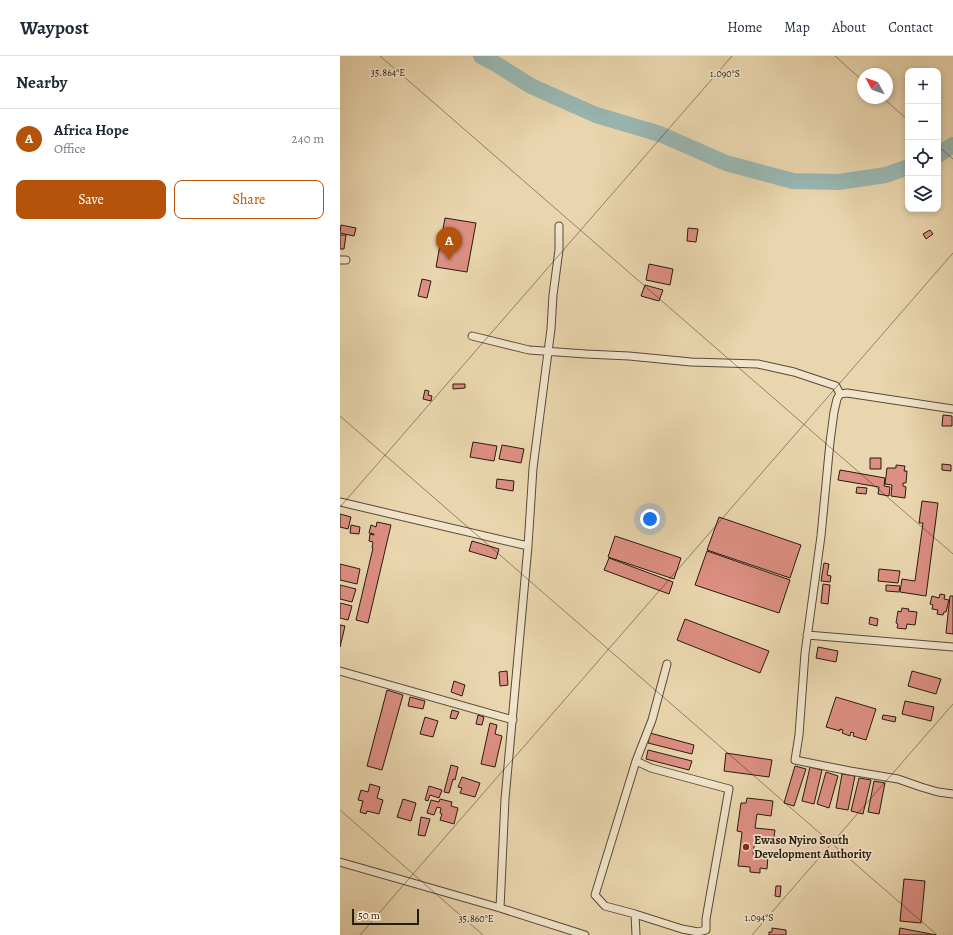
<!DOCTYPE html>
<meta charset="utf-8">
<style>
body{margin:0;font-family:Alegreya,serif;background:#f6f6f7;color:#1f2937}
.controls{position:absolute;right:12px;top:12px;display:grid;overflow:hidden;border-radius:8px;box-shadow:0 2px 6px #0003}
.controls button{width:36px;height:36px;display:grid;place-items:center;padding:0;border:0;border-bottom:1px solid #e0e1e3;background:#fff;color:#1f2937;font:20px sans-serif}
.compass{position:absolute;left:517px;top:12px;width:36px;height:36px;border-radius:50%;background:#fff;box-shadow:0 2px 6px #0003;rotate:311deg}
.scale{position:absolute;left:12px;bottom:10px;width:67px;box-sizing:border-box;padding-left:4px;border:2px solid #271b11;border-top:0;font-size:11px;line-height:14px;white-space:nowrap;color:#271b11;-webkit-text-stroke:3px #f1e4ca;paint-order:stroke}
.you{position:absolute;left:310px;top:463px;width:14px;height:14px;margin:-10px;border:3px solid #fff;border-radius:50%;background:#1a73e8;box-shadow:0 0 0 6px #1a73e833}
.badge{display:grid;place-items:center;width:26px;height:26px;border-radius:50%;background:#b45309;color:#fff;font-size:13px;font-weight:700}
.pin{position:absolute;translate:-50% -33px;filter:drop-shadow(0 1px 2px #0008)}
.pin::after{content:'';position:absolute;top:21px;width:14px;height:12px;background:inherit;clip-path:polygon(0 0,100% 0,50% 100%)}
.list{margin:0;padding:0;list-style:none}
h2{display:flex;justify-content:space-between;align-items:center;height:52px;margin:0;padding:0 16px;font-size:17px}
h2 small{font-size:13px;font-weight:400;color:#747a83}
.list li{display:grid;grid-template-columns:26px 1fr auto;gap:12px;align-items:center;box-sizing:border-box;height:60px;padding:0 16px;border-top:1px solid #e0e1e3}
.list b{display:block;font-size:15px;white-space:nowrap}
.list p{margin:0;font-size:13px;white-space:nowrap;color:#747a83}
.list em{font-size:13px;font-style:normal;color:#747a83}
.actions{display:flex;gap:8px;padding:12px 16px}
.actions a{flex:1;padding:9px 0;border:1px solid #b45309;border-radius:8px;text-align:center;font-size:14px;color:#b45309}
.actions .main{background:#b45309;color:#fff}
.icon{flex:none;width:22px;height:22px;fill:none;stroke:currentColor;stroke-width:2;stroke-linecap:round;stroke-linejoin:round}
.map{position:relative;flex:none;width:613px;height:879px;overflow:hidden}
header{display:flex;align-items:center;gap:24px;box-sizing:border-box;height:56px;padding:0 20px;background:#fff;border-bottom:1px solid #e0e1e3}
header strong{font-size:19px}
nav{display:flex;gap:22px;margin-inline-start:auto;font-size:14px}
main{display:flex}
aside{flex:1;background:#fff}
.map>svg:first-child{display:block}
.lines{fill:none;stroke-linecap:round;stroke-linejoin:round}
.river{stroke:#99b7b2;stroke-width:16}
.building{fill:#dd8f83;stroke:#271b11}
.minor-casing{stroke:#584a38;stroke-width:9}
.minor{stroke:#f1e4ca;stroke-width:7}
.ticks{fill:none;stroke:#271b11;stroke-width:1;stroke-opacity:0.45}
.poi-dot{fill:#8f2418;stroke:#f1e4ca;stroke-width:1.5}
.labels{text-anchor:middle;stroke-width:3.5;stroke-linejoin:round;paint-order:stroke}
.poi-label{font-size:12px;font-weight:bold;fill:#271b11;stroke:#f1e4ca;text-anchor:start}
.ticks-label{font-size:10px;text-anchor:middle;fill:#271b11;stroke:#f1e4ca;stroke-width:3.5;stroke-linejoin:round;paint-order:stroke}
</style>
<header>
<strong>Waypost</strong>
<nav><a>Home</a><a>Map</a><a>About</a><a>Contact</a></nav>
</header>
<main>
<aside>
<h2>Nearby<small></small></h2>
<ul class="list">
<li><span class="badge">A</span><div><b>Africa Hope</b><p>Office</p></div><em>240 m</em></li>
</ul>
<div class="actions"><a class="main">Save</a><a>Share</a></div>
</aside>
<div class="map">
<svg width="613" height="879" viewBox="0 0 613 879">
<rect width="100%" height="100%" fill="#ead6ae"/>
<filter id="stains"><feTurbulence type="fractalNoise" baseFrequency=".005" numOctaves="4"/><feColorMatrix values="0 0 0 0 .2 0 0 0 0 .09 0 0 0 0 .02 0 0 0 .5 -.17"/></filter>
<radialGradient id="worn" r=".72"><stop offset=".6" stop-color="#630" stop-opacity="0"/><stop offset="1" stop-color="#630" stop-opacity=".3"/></radialGradient>
<g class="lines">
<!-- river -->
<path class="river" d="M 141,0 L 156,8 L 191,30 L 256,59 L 320,78 L 386,107 L 453,125 L 498,126 L 546,119 L 568,111
M 598,99 L 613,89"/>
</g>
<!-- building -->
<path class="building" d="M 105,162 L 136,167 L 127,216 L 96,211 Z
M 1,169 L 16,172 L 14,180 L 0,177 Z
M 348,172 L 358,173 L 356,186 L 347,185 Z
M 590,174 L 593,178 L 586,183 L 583,178 Z
M 0,179 L 6,179 L 4,193 L 0,193 Z
M 309,208 L 333,213 L 330,229 L 306,224 Z
M 82,223 L 91,225 L 87,242 L 78,240 Z
M 305,229 L 323,234 L 319,245 L 301,240 Z
M 113,328 L 125,328 L 125,332 L 113,333 Z
M 85,334 L 89,335 L 88,339 L 92,340 L 91,345 L 83,343 Z
M 603,359 L 612,360 L 612,370 L 602,370 Z
M 133,386 L 157,390 L 154,405 L 130,401 Z
M 162,389 L 184,393 L 181,407 L 159,403 Z
M 530,402 L 541,402 L 541,413 L 530,413 Z
M 602,408 L 611,409 L 611,415 L 602,414 Z
M 556,409 L 565,410 L 564,415 L 567,415 L 566,427 L 563,427 L 563,430 L 566,431 L 565,442 L 551,440 L 552,429 L 545,428 L 547,412 L 556,412 Z
M 500,414 L 545,422 L 544,430 L 550,431 L 549,440 L 538,438 L 539,431 L 498,424 Z
M 157,423 L 174,425 L 173,435 L 156,432 Z
M 517,431 L 527,432 L 526,438 L 516,437 Z
M 582,445 L 598,447 L 586,540 L 560,536 L 562,523 L 575,525 L 583,467 L 579,467 Z
M 0,458 L 11,461 L 8,473 L 0,471 Z
M 379,461 L 461,489 L 450,522 L 367,494 Z
M 37,466 L 51,469 L 28,567 L 16,564 L 33,492 L 32,492 L 33,486 L 29,485 L 30,478 L 34,479 L 34,478 L 29,477 L 31,469 L 36,471 Z
M 11,469 L 20,471 L 19,478 L 10,477 Z
M 275,480 L 341,502 L 334,523 L 268,501 Z
M 132,485 L 159,493 L 156,503 L 129,495 Z
M 367,495 L 450,524 L 439,557 L 355,529 Z
M 269,502 L 333,526 L 329,538 L 264,514 Z
M 484,507 L 489,508 L 487,519 L 491,520 L 490,526 L 481,525 Z
M 0,508 L 20,513 L 17,528 L 0,524 Z
M 539,513 L 560,515 L 558,527 L 538,525 Z
M 483,528 L 490,529 L 488,548 L 481,547 Z
M 0,529 L 16,533 L 12,546 L 0,543 Z
M 546,529 L 560,530 L 559,536 L 546,535 Z
M 600,538 L 605,539 L 604,543 L 609,544 L 606,556 L 604,556 L 603,559 L 597,558 L 598,554 L 592,553 L 593,549 L 590,548 L 592,540 L 599,542 Z
M 610,540 L 613,540 L 613,578 L 606,577 Z
M 0,547 L 12,550 L 8,564 L 0,562 Z
M 562,552 L 569,553 L 568,555 L 577,556 L 575,569 L 567,568 L 566,573 L 557,572 L 558,568 L 556,567 L 558,555 L 561,556 Z
M 530,561 L 538,563 L 537,570 L 529,568 Z
M 345,563 L 429,595 L 420,617 L 337,584 Z
M 0,569 L 5,570 L 0,591 Z
M 478,591 L 498,595 L 496,606 L 476,602 Z
M 167,615 L 168,629 L 160,630 L 159,616 Z
M 572,615 L 601,623 L 596,638 L 568,630 Z
M 114,625 L 125,629 L 122,640 L 111,636 Z
M 47,634 L 63,639 L 42,714 L 27,710 Z
M 70,641 L 85,645 L 83,653 L 68,650 Z
M 496,641 L 536,653 L 526,684 L 513,680 L 514,677 L 511,676 L 510,680 L 502,677 L 503,674 L 500,673 L 500,675 L 486,671 Z
M 565,645 L 594,651 L 591,665 L 562,658 Z
M 112,654 L 119,656 L 116,663 L 110,662 Z
M 138,659 L 144,661 L 142,669 L 136,668 Z
M 543,659 L 556,661 L 555,666 L 542,663 Z
M 85,661 L 98,665 L 93,681 L 80,678 Z
M 150,667 L 157,669 L 155,678 L 162,680 L 155,711 L 141,708 Z
M 310,677 L 354,689 L 352,698 L 308,687 Z
M 308,694 L 352,705 L 349,714 L 306,703 Z
M 386,697 L 432,704 L 429,721 L 384,715 Z
M 111,709 L 118,711 L 115,724 L 113,723 L 109,737 L 104,736 Z
M 455,710 L 466,713 L 454,750 L 444,747 Z
M 470,711 L 482,714 L 474,748 L 462,745 Z
M 486,716 L 498,720 L 489,752 L 477,748 Z
M 502,718 L 515,720 L 508,754 L 496,752 Z
M 122,721 L 140,727 L 135,741 L 120,737 L 122,732 L 118,731 Z
M 519,722 L 531,724 L 523,758 L 511,755 Z
M 534,725 L 545,727 L 539,758 L 528,756 Z
M 30,728 L 40,731 L 37,742 L 43,744 L 39,758 L 27,755 L 26,758 L 20,756 L 23,745 L 18,744 L 21,734 L 28,736 Z
M 89,730 L 102,734 L 99,742 L 90,739 L 88,745 L 85,744 Z
M 407,742 L 433,745 L 431,760 L 417,758 L 415,772 L 435,774 L 433,787 L 415,785 L 413,798 L 428,800 L 427,813 L 420,812 L 420,817 L 410,816 L 410,811 L 398,810 L 402,776 L 397,775 L 401,747 L 406,747 Z
M 63,743 L 76,747 L 71,765 L 57,761 Z
M 100,743 L 112,746 L 111,750 L 118,752 L 114,768 L 100,764 L 102,758 L 100,757 L 101,752 L 97,751 L 94,759 L 87,757 L 91,744 L 99,746 Z
M 81,761 L 90,763 L 85,780 L 78,779 Z
M 564,823 L 585,825 L 581,867 L 560,865 Z
M 436,830 L 441,830 L 440,841 L 435,840 Z
M 432,872 L 446,874 L 446,879 L 429,879 L 429,876 L 432,876 Z
M 560,872 L 596,879 L 559,879 Z"/>
<g class="lines">
<!-- minor casing -->
<g class="minor-casing">
<path id="minor" d="M 0,204 L 6,204
M 132,280 L 189,294 L 246,298 L 289,300 L 351,306 L 418,308 L 454,316 L 496,330 L 500,338
M 613,353 L 507,337 L 500,338 L 497,343 L 494,356 L 490,386 L 481,480 L 465,597 L 459,679 L 455,704 L 510,715 L 558,723 L 581,731 L 598,736 L 613,738
M 0,446 L 188,490
M 467,579 L 613,591
M 0,615 L 173,664
M 0,806 L 160,852 L 245,879
M 160,852 L 165,743 L 188,490 L 193,412 L 211,273 L 213,239 L 219,194 L 219,170
M 295,858 L 265,850 L 255,839 L 296,705
M 296,879 L 295,858 L 342,873 L 358,876 L 366,874 L 366,863 L 369,846 L 389,733 L 311,712 L 296,705 L 312,664 L 327,608"/>
</g>
<!-- minor -->
<use href="#minor" class="minor"/>
</g>
<!-- ticks -->
<path class="ticks" d="M 40,0 L 613,498M 495,0 L 523,25M 543,42 L 568,64M 598,90 L 613,103M 0,360 L 597,879M 0,451 L 392,0M 0,754 L 143,879M 20,879 L 613,197M 412,879 L 613,648"/>
<!-- markers -->
<circle class="poi-dot" cx="406" cy="791" r="4"/>
<g class="labels">
<!-- poi labels -->
<g class="poi-label">
<text x="414" y="788">Ewaso Nyiro South<tspan x="414" dy="14">Development Authority</tspan></text>
</g>
</g>
<g class="ticks-label">
<text x="48" y="20">35.864°E</text>
<text x="385" y="21">1.090°S</text>
<text x="419" y="865">1.094°S</text>
<text x="136" y="866">35.860°E</text>
</g>
<rect width="100%" height="100%" filter="url(#stains)"/>
<rect width="100%" height="100%" fill="url(#worn)"/>
</svg>
<div class="controls">
<button>+</button>
<button>−</button>
<button><svg class="icon" aria-label="locate" viewBox="0 0 24 24"><circle cx="12" cy="12" r="6"/><path d="M12 2v4M12 18v4M2 12h4M18 12h4"/></svg></button>
<button><svg class="icon" aria-label="layers" viewBox="0 0 24 24"><path d="M12 4l9 5-9 5-9-5zM3 14l9 5 9-5"/></svg></button>
</div>
<svg class="compass" viewBox="-18 -18 36 36"><path d="M0-13l5 13h-10z" fill="#e53935"/><path d="M0 13l5-13h-10z" fill="#747a83"/></svg>
<div class="scale">50 m</div>
<div class="you"></div>
<div class="pin badge" style="left:109px;top:204px">A</div>
</div>
</main>
